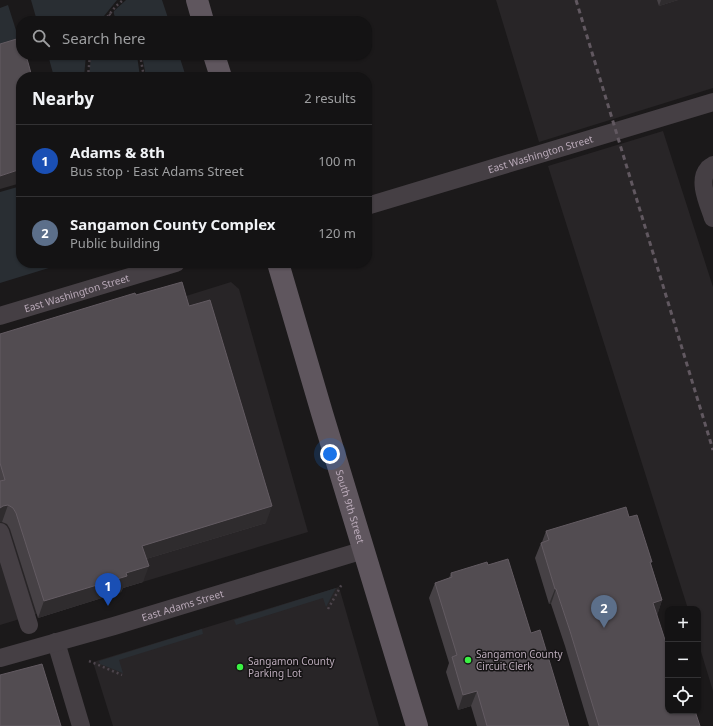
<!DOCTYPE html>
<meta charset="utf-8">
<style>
body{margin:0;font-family:"Noto Sans",sans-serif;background:#212022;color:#f1f3f6}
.controls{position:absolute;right:12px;bottom:12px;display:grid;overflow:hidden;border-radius:8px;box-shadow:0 1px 3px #0004}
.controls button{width:36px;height:36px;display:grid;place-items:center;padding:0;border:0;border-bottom:1px solid #333234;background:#141314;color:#f1f3f6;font:20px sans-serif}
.you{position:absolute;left:330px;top:454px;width:14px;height:14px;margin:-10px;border:3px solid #fff;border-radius:50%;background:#1a73e8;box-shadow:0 0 0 6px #1a73e833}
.badge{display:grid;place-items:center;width:26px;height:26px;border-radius:50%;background:#1a73e8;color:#fff;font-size:13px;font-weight:700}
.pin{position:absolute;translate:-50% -33px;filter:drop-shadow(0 1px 2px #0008)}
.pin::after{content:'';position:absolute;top:21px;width:14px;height:12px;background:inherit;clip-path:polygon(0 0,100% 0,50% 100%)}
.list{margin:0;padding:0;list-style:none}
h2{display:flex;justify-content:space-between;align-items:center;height:52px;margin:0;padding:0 16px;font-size:17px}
h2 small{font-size:13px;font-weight:400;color:#9d9ea0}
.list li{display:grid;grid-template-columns:26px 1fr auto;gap:12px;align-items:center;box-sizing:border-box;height:72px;padding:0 16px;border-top:1px solid #333234}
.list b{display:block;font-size:15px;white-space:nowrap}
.list p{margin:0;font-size:13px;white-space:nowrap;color:#9d9ea0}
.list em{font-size:13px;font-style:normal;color:#9d9ea0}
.icon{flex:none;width:22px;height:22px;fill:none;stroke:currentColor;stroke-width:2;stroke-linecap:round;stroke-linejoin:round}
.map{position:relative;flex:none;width:713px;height:726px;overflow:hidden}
.search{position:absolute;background:#141314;box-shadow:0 1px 3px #0004;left:16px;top:16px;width:356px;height:44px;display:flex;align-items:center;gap:10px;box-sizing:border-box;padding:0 14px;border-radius:16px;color:#9d9ea0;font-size:15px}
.panel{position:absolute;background:#141314;box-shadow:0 1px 3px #0004;left:16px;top:72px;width:356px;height:196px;border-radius:16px}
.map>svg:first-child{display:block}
.built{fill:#282527}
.green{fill:#292e33}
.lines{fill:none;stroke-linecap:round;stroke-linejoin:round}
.path{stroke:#4c444b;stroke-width:2.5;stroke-dasharray:2 3;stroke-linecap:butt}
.minor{stroke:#453f44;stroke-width:18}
.major{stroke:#5f565e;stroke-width:22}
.rail{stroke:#615860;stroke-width:3;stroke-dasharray:5 4;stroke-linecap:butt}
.wall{fill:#464145}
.shaded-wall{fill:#2f2c2e}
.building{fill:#524c51;stroke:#635b62}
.poi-dot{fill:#3af243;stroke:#161415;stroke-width:1.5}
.labels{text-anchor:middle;stroke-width:3;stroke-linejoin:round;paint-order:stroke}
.street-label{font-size:10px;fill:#bbabba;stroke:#161415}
.poi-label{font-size:10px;fill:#bbabba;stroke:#161415;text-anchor:start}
</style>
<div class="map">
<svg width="713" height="726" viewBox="0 0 713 726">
<rect width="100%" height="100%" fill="#1b191a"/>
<!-- built -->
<path class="built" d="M 496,0 L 713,0 L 713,88 L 539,142 Z
M 663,131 L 713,287 L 713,691 L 698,642 L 698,609 L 688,609 L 548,166 Z
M 231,282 L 239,289 L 308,532 L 0,625 L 0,354 Z
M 339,587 L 379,726 L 113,726 L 93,662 Z"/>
<!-- green -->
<path class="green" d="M 31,0 L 117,0 L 100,21 L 37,21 Z
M 126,0 L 162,0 L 169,21 L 119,21 C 116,19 113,15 114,11 Z
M 8,5 L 21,46 L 0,53 L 0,8 Z
M 48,55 L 86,55 L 84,77 L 54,77 Z
M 91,55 L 137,55 L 140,77 L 89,77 Z
M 142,55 L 179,55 L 186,77 L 146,77 Z
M 21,186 L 21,263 L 65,263 L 0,283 L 0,192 Z
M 336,588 L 326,607 L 323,598 L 236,625 L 234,620 Z
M 202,629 L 203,634 L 119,660 L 123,673 L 100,664 L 99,661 Z"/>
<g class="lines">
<!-- path -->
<path class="path" d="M 109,14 L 116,21
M 104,21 L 116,6 L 123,0
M 140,55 L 144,77
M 88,77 L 90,55
M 328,609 L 342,584
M 89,661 L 122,675"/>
<!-- minor -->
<g class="minor">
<path d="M 713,165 C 711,167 709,167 708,169 C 697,181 709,205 713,218"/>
<path id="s1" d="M 367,206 L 713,102"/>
<path id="s2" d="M 0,316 L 176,263"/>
<path d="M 0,532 L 29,625"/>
<path d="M 56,642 L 81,726"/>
<path id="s3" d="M 0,658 L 114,626 L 364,550"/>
</g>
<!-- major -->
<g class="major">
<path d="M 197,0 L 203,21"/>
<path d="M 214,55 L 221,77"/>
<path id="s4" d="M 278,263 L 322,413 L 417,726"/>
</g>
<!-- rail -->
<path class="rail" d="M 576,0 L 713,450"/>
</g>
<!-- wall -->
<path class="wall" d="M 657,0 L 678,0 L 659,6 Z
M 136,295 L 189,306 L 266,523 L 146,559 L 143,582 L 123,588 L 121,592 L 38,618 L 10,529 L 7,524 L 2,522 L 0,522 L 0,334 Z
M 629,517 L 651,564 L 662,600 L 657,615 L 668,650 L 700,726 L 589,726 L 565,646 L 551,604 L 549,604 L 535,558 L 541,543 L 542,542 L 546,531 Z
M 488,565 L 531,633 L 569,726 L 477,726 L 471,706 L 458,710 L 446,672 L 449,663 L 429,598 L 435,583 L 449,578 L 451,573 Z"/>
<!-- shaded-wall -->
<path class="shaded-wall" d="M 661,0 L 678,0 L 659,6 Z
M 21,169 L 21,183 L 0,189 L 0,176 Z
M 8,505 L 2,522 L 0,522 L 0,508 L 3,506 Z
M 272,506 L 266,523 L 136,562 L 142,546 Z
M 149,566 L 143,582 L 123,588 L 121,592 L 38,618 L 44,601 L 126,573 Z
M 555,589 L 556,589 L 551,604 L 549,604 Z
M 662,600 L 657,616 L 653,603 Z
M 477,691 L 471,706 L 458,710 L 463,695 Z"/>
<!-- building -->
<path class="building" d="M 20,38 L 21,40 L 21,55 L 26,55 L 32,77 L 21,77 L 21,169 L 0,176 L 0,44 Z
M 182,282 L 189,306 L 210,300 L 272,506 L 142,546 L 149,566 L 126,573 L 127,576 L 44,601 L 16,513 L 13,508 L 8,505 L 3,506 L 0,508 L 0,481 L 5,480 L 0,463 L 0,334 L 135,293 L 136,295 Z
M 626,507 L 629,517 L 637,515 L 652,562 L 650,562 L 662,600 L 653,603 L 668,649 L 668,711 L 695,711 L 700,726 L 599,726 L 570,631 L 556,589 L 555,589 L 541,543 L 549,540 L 546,531 Z
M 508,559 L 531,633 L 540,630 L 569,726 L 487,726 L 477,691 L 463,695 L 452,657 L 457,655 L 435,583 L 452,577 L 451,573 L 487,562 L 488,565 Z
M 42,664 L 61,726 L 0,726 L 0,675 Z"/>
<!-- markers -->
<g class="poi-dot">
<circle cx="468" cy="660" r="4"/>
<circle cx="240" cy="667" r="4"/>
</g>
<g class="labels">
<!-- street labels -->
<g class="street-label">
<text dy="4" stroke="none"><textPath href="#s1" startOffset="181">East Washington Street</textPath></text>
<text dy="4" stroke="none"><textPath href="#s2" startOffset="80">East Washington Street</textPath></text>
<text dy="4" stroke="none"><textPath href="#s4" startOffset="254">South 9th Street</textPath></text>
<text dy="4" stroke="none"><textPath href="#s3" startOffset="190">East Adams Street</textPath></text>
</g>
<!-- poi labels -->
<g class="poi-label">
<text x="476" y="658">Sangamon County<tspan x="476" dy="12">Circuit Clerk</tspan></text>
<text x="248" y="665">Sangamon County<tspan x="248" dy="12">Parking Lot</tspan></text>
</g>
</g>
</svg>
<div class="controls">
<button>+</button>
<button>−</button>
<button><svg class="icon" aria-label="locate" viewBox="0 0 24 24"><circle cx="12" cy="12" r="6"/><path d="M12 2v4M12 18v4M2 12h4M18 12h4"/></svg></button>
</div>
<div class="you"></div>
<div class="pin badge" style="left:108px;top:606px;background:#1a4fb4">1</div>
<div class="pin badge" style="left:604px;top:628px;background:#5c6f8a">2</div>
<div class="search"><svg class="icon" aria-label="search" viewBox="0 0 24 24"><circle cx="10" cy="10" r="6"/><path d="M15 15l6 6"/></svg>Search here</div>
<section class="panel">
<h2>Nearby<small>2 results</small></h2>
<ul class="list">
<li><span class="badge" style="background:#1a4fb4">1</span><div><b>Adams &amp; 8th</b><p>Bus stop · East Adams Street</p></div><em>100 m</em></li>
<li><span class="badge" style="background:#5c6f8a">2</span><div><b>Sangamon County Complex</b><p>Public building</p></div><em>120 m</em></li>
</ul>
</section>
</div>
